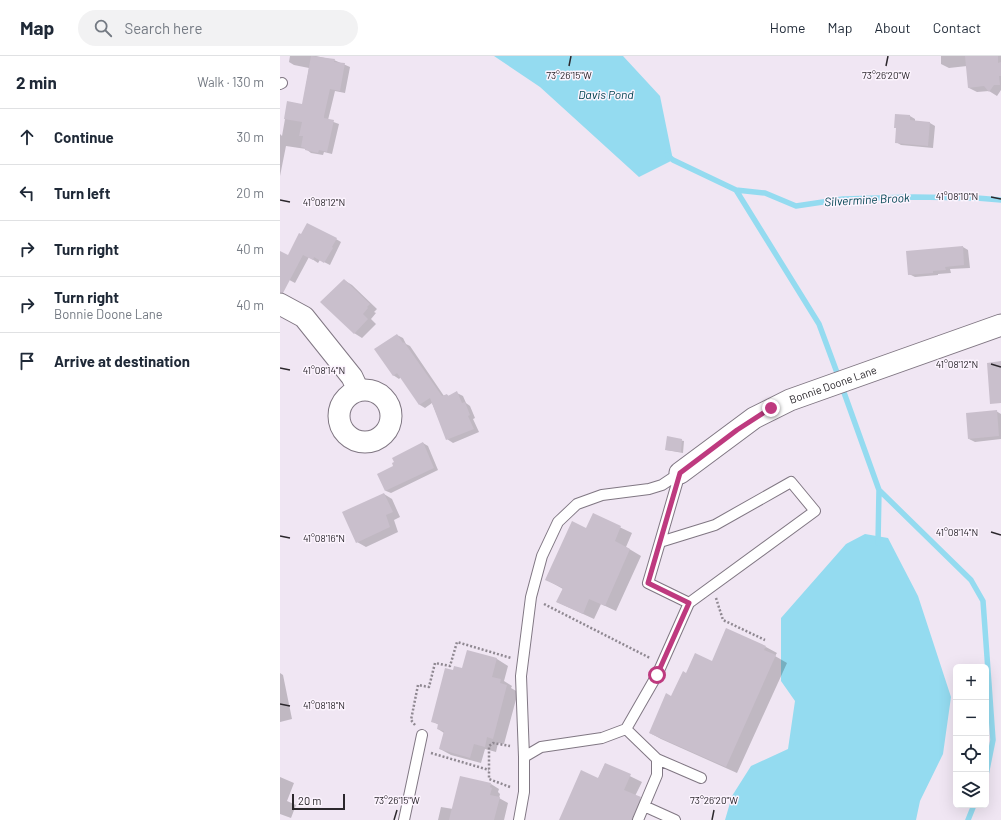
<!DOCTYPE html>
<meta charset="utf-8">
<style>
body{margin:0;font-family:Barlow,sans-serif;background:#f2f2f3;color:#1f2937}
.controls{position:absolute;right:12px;bottom:12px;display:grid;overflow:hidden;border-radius:6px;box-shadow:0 4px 16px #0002}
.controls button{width:36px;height:36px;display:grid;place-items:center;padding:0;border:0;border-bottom:1px solid #e0e1e3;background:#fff;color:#1f2937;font:20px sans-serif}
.scale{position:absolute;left:12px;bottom:10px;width:53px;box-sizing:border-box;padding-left:4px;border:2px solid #2b272c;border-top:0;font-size:11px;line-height:14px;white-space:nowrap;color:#2b272c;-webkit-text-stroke:3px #fcf4fe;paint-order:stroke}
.stop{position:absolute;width:12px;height:12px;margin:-9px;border:3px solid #be3a7f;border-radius:50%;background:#fff}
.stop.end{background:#be3a7f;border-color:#fff;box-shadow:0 1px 4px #0008}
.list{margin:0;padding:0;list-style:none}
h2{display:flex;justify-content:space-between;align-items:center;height:52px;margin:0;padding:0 16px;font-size:17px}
h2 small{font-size:13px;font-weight:400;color:#747a83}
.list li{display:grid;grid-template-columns:26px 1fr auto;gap:12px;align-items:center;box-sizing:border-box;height:56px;padding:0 16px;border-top:1px solid #e0e1e3}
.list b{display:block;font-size:15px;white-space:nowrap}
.list p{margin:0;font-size:13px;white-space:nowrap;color:#747a83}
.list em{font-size:13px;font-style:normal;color:#747a83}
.icon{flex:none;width:22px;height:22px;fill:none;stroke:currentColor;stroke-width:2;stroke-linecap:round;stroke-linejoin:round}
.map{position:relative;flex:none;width:721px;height:764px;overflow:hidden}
header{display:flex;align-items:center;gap:24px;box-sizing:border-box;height:56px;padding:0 20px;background:#fff;border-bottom:1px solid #e0e1e3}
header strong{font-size:19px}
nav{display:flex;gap:22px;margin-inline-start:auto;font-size:14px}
.search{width:280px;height:36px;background:#f2f2f3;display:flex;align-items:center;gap:10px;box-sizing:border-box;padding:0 14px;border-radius:22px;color:#747a83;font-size:15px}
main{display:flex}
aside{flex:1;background:#fff}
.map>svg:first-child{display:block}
.water{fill:#94dbf0}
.shadow{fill:#0003}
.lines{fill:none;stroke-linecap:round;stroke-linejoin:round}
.stream{stroke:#94dbf0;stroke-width:5.5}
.building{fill:#c9bfcc}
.service-casing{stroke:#807783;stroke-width:12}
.minor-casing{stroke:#807783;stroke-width:23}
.path{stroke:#8f8891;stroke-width:2.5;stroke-dasharray:2 2;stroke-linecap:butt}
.service{stroke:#fff;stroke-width:10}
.minor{stroke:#fff;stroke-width:21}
.route{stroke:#be3a7f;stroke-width:5}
.ticks{fill:none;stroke:#2b272c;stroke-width:1.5}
.labels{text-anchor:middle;stroke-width:3;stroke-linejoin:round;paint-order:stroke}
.street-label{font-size:11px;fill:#2b272c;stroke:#fcf4fe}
.water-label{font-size:12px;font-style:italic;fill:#004351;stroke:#fcf4fe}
.ticks-label{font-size:10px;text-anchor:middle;fill:#2b272c;stroke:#fcf4fe;stroke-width:3;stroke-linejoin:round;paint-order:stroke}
</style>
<header>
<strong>Map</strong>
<div class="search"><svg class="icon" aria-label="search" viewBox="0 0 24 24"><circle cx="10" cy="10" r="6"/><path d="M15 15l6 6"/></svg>Search here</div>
<nav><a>Home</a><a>Map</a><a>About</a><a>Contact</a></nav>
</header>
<main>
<aside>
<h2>2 min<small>Walk · 130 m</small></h2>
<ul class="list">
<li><svg class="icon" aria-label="ahead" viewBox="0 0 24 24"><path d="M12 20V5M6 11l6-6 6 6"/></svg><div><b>Continue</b></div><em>30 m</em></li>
<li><svg class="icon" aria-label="left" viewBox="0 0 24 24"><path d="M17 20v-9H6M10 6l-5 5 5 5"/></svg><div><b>Turn left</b></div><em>20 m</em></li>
<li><svg class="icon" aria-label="right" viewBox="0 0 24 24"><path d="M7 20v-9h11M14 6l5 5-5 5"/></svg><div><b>Turn right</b></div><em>40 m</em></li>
<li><svg class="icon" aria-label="right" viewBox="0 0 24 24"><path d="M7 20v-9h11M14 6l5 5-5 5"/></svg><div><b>Turn right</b><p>Bonnie Doone Lane</p></div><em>40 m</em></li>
<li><svg class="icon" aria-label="arrive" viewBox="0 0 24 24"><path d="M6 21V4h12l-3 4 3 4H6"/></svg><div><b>Arrive at destination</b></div></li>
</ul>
</aside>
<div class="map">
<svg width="721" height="764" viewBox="0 0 721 764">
<rect width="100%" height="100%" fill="#f0e6f3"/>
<!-- water -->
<path class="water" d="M 214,0 L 343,0 L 380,40 L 393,104 L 359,121 L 260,31 Z
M 585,478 L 608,482 L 638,540 L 671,641 L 663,698 L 640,745 L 636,764 L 445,764 L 452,740 L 471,710 L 508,693 L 515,645 L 501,625 L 501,562 L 566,488 Z"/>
<!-- shadow -->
<path class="shadow" d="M 10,0 L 36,0 L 54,4 L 70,11 L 65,37 L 55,35 L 48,64 L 59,68 L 52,98 L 44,96 L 43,99 L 31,97 L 26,93 L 6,90 L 0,120 L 0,78 L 2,80 L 8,46 L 23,49 L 29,12 L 14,9 L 9,6 Z
M 661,0 L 721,0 L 721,34 L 717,40 L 709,35 L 697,36 L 689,32 L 687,10 L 669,12 L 661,8 Z
M 630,60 L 635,63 L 635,65 L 650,67 L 655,70 L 653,92 L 621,89 L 616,86 Z
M 56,183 L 61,186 L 50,209 L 40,204 L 38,207 L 29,201 L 15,227 L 0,219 L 0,196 L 8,200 Z
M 683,191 L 688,194 L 690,212 L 670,213 L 671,217 L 658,218 L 658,219 L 635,221 L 629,218 Z
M 64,224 L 72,229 L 97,253 L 94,256 L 96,257 L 91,263 L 96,268 L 82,282 L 74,277 Z
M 117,279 L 123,282 L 126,288 L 130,290 L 164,340 L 167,339 L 169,340 L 177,337 L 183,340 L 186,347 L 190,350 L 195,362 L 193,363 L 199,376 L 173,387 L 167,383 L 152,347 L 145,352 L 140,349 L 121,321 L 119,323 L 113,319 Z
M 716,355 L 721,358 L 721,383 L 695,386 L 689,383 Z
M 388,382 L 404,385 L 403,397 L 386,394 Z
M 143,387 L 148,390 L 158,414 L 111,437 L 106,435 L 98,418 L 115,411 Z
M 104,438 L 112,443 L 120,461 L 114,464 L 118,476 L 86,491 L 77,486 Z
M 314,459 L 352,477 L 346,491 L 361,500 L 336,555 L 321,548 L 314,563 L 277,546 L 283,533 L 267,524 L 307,473 Z
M 486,591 L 497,597 L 495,600 L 507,607 L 457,717 L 381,683 L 370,677 L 407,618 Z
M 188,596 L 217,603 L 228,610 L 224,625 L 232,630 L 231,632 L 238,636 L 224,688 L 218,687 L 216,696 L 205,693 L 201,707 L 171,699 L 160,693 L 164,677 L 158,673 L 159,669 L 152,665 L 174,615 L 183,614 Z
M 0,617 L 3,619 L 12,663 L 0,666 Z
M 325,708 L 362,726 L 355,740 L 371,748 L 364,764 L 280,764 L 318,723 Z
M 0,721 L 14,727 L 7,745 L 16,749 L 11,762 L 0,758 Z
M 211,728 L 219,733 L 218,736 L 220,738 L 219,742 L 228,747 L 224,764 L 158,764 L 161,751 L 173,753 Z"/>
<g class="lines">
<!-- stream -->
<path class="stream" d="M 387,99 L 393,104 L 456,134 L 539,268 L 559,322
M 456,134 L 485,137 L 516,150 L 563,143 L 634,141 L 697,142 L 721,144
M 562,331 L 599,434 L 691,524 L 703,545 L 713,684 L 706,719
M 598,487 L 599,434
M 688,764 L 694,749"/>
</g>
<!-- building -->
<path class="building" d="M 31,0 L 55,3 L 54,6 L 65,7 L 60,35 L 50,33 L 44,60 L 44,62 L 54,64 L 47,96 L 39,94 L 38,97 L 25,94 L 25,92 L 21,91 L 23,80 L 19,80 L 22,66 L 4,63 L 7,45 L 22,48 Z
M 685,0 L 718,0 L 718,7 L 721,6 L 721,20 L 719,20 L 720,29 L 714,29 L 709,36 L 704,30 L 688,32 Z
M 615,58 L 630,59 L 630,64 L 650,66 L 648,90 L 615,87 L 616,72 L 614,72 Z
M 27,167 L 57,182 L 52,191 L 53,192 L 44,207 L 34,201 L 33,204 L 23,199 L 3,237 L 0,236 L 0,195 L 8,199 L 19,177 L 21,178 Z
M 683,190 L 684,209 L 665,211 L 666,214 L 653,215 L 653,217 L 628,219 L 626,195 Z
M 64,223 L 90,248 L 87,251 L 88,252 L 83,258 L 88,263 L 74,278 L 40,246 Z
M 117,278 L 123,287 L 124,286 L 162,340 L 167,338 L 168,340 L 177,335 L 182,347 L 185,346 L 190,359 L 188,360 L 194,373 L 166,384 L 150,342 L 139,349 L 117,317 L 113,320 L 94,293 Z
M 721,305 L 721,347 L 710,348 L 707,307 Z
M 717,354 L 719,380 L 688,383 L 686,357 Z
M 387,380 L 402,383 L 401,396 L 385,394 Z
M 143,386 L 154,412 L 105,435 L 97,418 L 113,410 L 112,407 L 114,406 L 112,402 Z
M 104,437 L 113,456 L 106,459 L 110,471 L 76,487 L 62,456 Z
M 313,457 L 341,470 L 335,485 L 350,493 L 325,550 L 309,543 L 303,558 L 276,546 L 283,532 L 265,524 L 292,465 L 306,472 Z
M 446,572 L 486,590 L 484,594 L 496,599 L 446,711 L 369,677 L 386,637 L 391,640 L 403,615 L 406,617 L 415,597 L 432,605 Z
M 187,594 L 217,602 L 212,621 L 221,623 L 220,627 L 227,629 L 213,683 L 207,681 L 205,691 L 194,688 L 190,702 L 159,693 L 164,675 L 157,673 L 158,668 L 151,666 L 165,612 L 173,614 L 174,610 L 182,612 Z
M 325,707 L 351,718 L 344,734 L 361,741 L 351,764 L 279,764 L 301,714 L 318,722 Z
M 180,720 L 211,727 L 210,731 L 212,732 L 210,739 L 220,741 L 214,764 L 169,764 Z"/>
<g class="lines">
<!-- service casing -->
<g class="service-casing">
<path id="service" d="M 0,28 L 2,27
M 380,486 L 400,417
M 346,673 L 377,703 L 377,719 L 358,764
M 244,701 L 241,620 L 251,541 L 262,500 L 278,466 L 297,448 L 322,439 L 369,433 L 382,429 L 400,417
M 377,703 L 421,722
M 364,750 L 395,764
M 124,764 L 142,679
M 239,764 L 244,736 L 244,701 L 261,691 L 322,682 L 346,673 L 377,619 L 409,547 L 535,455 L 511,426 L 435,469 L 380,486 L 368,527 L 409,547"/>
</g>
<!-- minor casing -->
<g class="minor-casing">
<g id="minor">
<path d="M 0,248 L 24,261 L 72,321 L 78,334"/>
<circle cx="85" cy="360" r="26"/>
<path id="s1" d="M 400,417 L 474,362 L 510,344 L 721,269"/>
</g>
</g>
<!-- path -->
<path class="path" d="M 436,542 L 443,564 L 485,584
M 264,548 L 370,602
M 135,669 L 131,664 L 138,629 L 149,631 L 155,607 L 170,610 L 177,586 L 231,602
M 151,697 L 209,714
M 230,731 L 209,723 L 209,690 L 213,687 L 230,690"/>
<!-- service -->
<use href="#service" class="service"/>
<!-- minor -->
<use href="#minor" class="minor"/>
</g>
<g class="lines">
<!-- route -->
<path class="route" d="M 377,619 L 409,547 L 368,527 L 400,417 L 457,374 L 491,352"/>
</g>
<!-- ticks -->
<path class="ticks" d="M 289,10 L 291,0M 606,10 L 608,0M 711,141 L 721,143M 0,144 L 10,146M 711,308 L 721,311M 0,312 L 10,314M 711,476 L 721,479M 0,480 L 10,482M 0,648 L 10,650M 114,764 L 117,754M 432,764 L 434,754"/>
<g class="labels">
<!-- street labels -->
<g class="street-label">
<text dy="4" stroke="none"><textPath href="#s1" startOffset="178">Bonnie Doone Lane</textPath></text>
</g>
<!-- water labels -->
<g class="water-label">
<text x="326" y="43">Davis Pond</text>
<text transform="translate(587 144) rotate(-3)" y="4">Silvermine Brook</text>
</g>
</g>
<g class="ticks-label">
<text x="289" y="23">73°26'15"W</text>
<text x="606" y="23">73°26'20"W</text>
<text x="677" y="144">41°08'10"N</text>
<text x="44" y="150">41°08'12"N</text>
<text x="677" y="312">41°08'12"N</text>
<text x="44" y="318">41°08'14"N</text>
<text x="677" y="480">41°08'14"N</text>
<text x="44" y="486">41°08'16"N</text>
<text x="44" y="653">41°08'18"N</text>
<text x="117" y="748">73°26'15"W</text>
<text x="434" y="748">73°26'20"W</text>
</g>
</svg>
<div class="controls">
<button>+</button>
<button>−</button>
<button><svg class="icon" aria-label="locate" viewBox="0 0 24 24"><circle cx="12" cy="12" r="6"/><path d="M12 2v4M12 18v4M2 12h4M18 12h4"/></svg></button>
<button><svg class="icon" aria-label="layers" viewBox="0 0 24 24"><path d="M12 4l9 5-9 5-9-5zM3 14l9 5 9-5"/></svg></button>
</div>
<div class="scale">20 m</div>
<div class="stop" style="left:377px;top:619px"></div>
<div class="stop end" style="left:491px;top:352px"></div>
</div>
</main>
